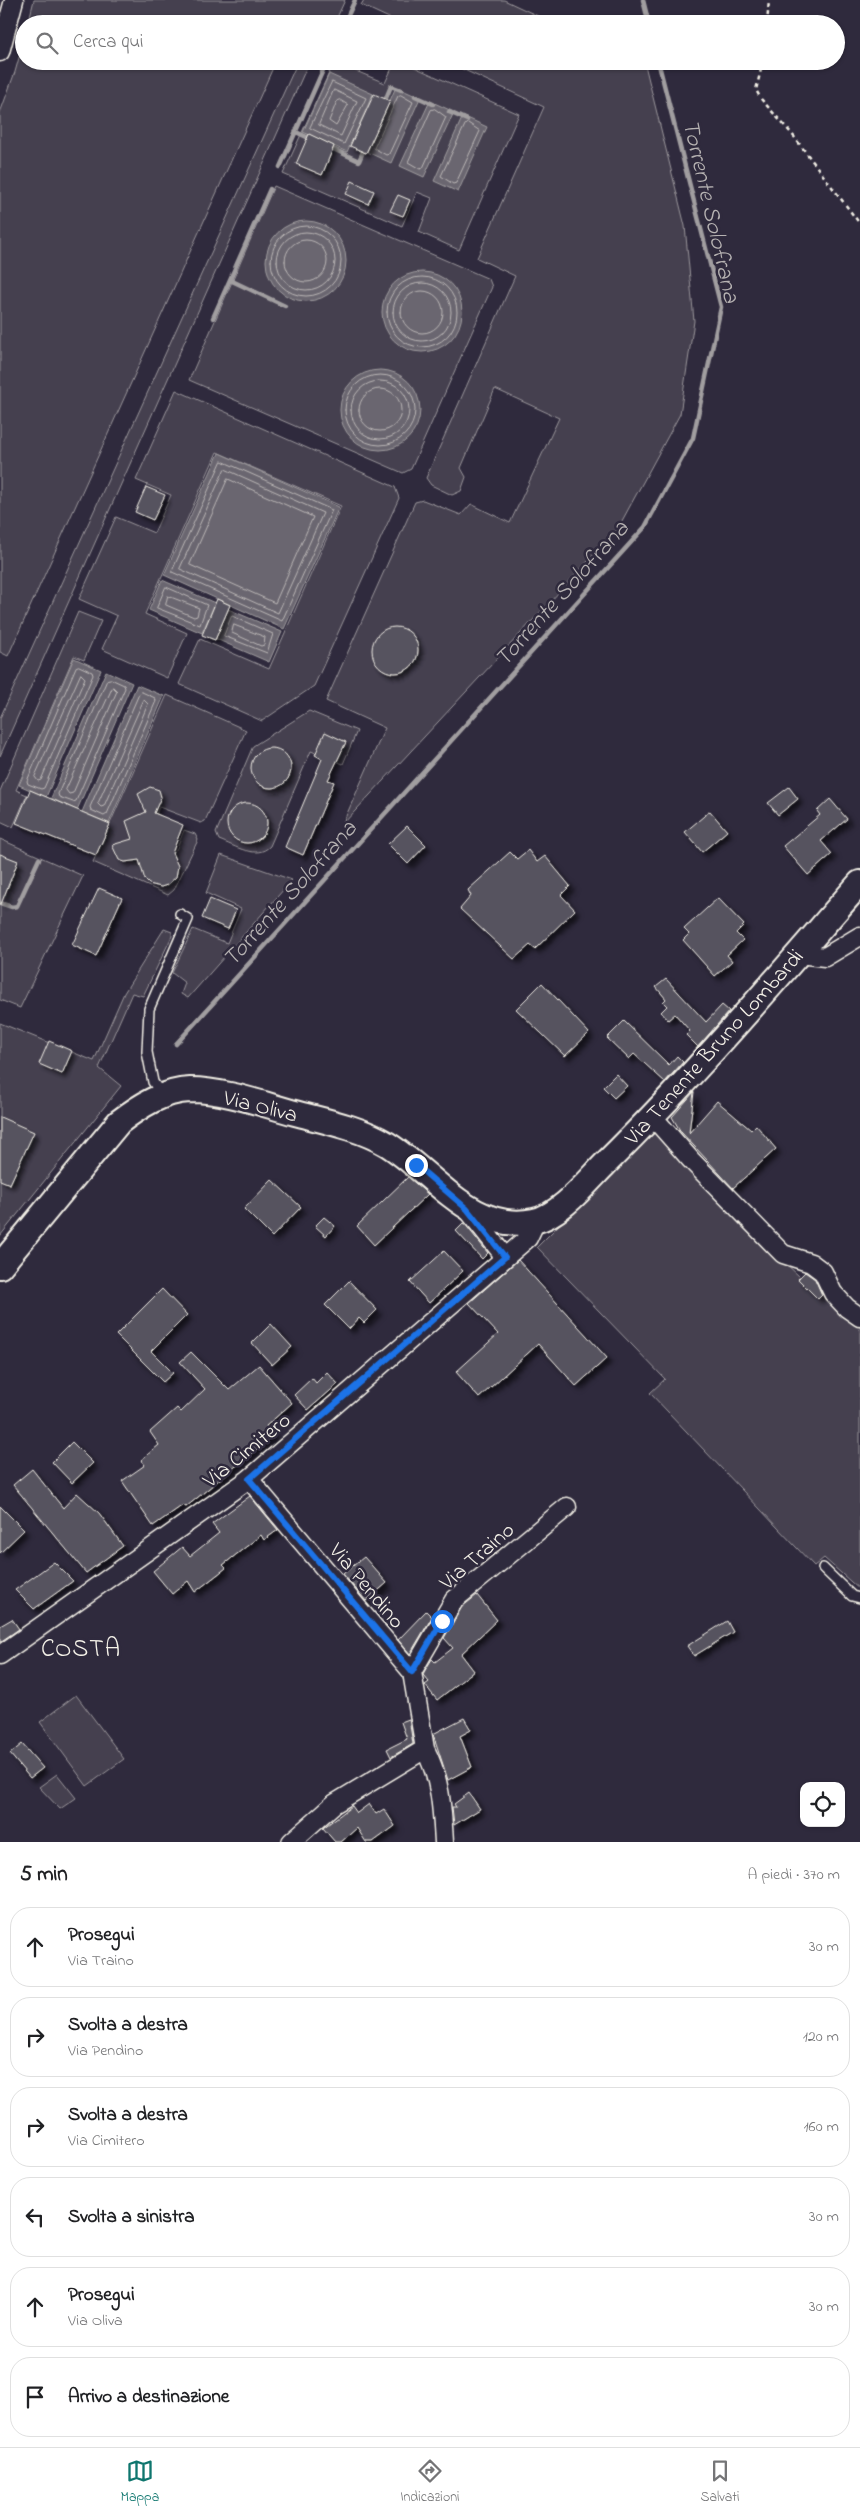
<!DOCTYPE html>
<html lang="it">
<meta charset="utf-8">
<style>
body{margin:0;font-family:"Indie Flower",sans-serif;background:#f2f2f2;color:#202124}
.controls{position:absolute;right:15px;bottom:15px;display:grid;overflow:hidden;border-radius:10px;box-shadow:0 1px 4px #0004}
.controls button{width:45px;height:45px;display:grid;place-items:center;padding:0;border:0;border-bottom:1px solid #e0e0e0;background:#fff;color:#202124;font:25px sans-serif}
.stop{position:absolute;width:15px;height:15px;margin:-11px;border:4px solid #1a73e8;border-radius:50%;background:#fff}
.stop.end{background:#1a73e8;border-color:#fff;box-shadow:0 1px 5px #0008}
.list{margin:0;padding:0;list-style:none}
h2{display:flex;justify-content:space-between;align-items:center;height:65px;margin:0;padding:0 20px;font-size:21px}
h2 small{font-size:16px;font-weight:400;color:#757577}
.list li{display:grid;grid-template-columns:32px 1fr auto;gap:15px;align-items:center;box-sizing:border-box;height:80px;margin:0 10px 10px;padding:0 10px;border:1px solid #e0e0e0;border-radius:20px}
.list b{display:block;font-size:19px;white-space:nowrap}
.list p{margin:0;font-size:16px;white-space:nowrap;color:#757577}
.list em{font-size:16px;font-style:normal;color:#757577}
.icon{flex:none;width:28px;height:28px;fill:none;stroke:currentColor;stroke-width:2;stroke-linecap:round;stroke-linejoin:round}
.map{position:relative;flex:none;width:860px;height:1842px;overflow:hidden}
.search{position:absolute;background:#fff;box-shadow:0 1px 4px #0004;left:15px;right:15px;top:15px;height:55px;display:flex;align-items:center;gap:12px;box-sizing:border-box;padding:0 18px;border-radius:28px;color:#757577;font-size:19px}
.sheet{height:605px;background:#fff}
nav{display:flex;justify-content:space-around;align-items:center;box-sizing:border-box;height:70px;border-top:1px solid #e0e0e0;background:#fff;font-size:14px;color:#757577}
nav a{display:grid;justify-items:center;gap:2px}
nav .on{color:#0f766e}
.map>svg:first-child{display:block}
.green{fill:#454050;stroke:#9c989c}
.water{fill:#6a6670;stroke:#a19ea0}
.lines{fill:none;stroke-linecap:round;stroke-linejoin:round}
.shore{stroke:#bdb9b8;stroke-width:1}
.stream{stroke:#a19ea0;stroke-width:4.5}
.building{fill:#56525f;stroke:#f4f1e8;filter:url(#shadow)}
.service-casing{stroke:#f4f1e8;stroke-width:12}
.minor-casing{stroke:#f4f1e8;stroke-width:21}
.secondary-casing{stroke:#f4f1e8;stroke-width:28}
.path{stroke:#f4f1e8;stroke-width:2.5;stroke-dasharray:4 4;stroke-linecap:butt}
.service{stroke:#2f2a3d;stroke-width:9}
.minor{stroke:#2f2a3d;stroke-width:18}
.secondary{stroke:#2f2a3d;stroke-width:24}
.route{stroke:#1a73e8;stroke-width:6}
.labels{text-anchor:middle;stroke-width:5;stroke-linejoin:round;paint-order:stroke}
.street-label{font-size:22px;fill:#f4f1e8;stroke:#2f2a3d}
.water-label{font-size:24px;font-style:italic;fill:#b6b2b2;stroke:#2f2a3d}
.quarter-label{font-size:25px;letter-spacing:1px;fill:#f4f1e8;stroke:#2f2a3d}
</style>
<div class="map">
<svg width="860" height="1842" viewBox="0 0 860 1842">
<defs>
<filter id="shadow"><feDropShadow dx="4.5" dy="4.5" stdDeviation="2.5" flood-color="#0009"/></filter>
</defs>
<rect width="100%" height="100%" fill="#2f2a3d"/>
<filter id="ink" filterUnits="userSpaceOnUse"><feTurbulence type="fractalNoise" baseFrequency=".02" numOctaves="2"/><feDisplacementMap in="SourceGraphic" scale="10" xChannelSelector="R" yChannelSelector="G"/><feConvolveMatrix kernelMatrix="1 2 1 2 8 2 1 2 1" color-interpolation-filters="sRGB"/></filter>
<g filter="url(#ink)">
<!-- green -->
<path class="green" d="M 34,0 L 345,0 L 334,24 L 28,24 Z
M 364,0 L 504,0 L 555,24 L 402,24 L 361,5 Z
M 24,40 L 24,61 L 276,61 L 8,656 L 0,652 L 0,113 L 15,72 Z
M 298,61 L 321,61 L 319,64 L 309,62 L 0,756 L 0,718 Z
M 445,61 L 636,61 L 645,65 L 685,226 L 694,321 L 680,414 L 617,530 L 342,825 L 385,728 L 326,701 L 415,502 L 423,500 L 461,515 L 471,504 L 510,523 L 559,418 L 495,389 L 461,468 L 466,477 L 461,491 L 452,495 L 431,485 L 426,478 L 515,276 L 477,258 L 544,107 Z
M 334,62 L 385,83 L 393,66 L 403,62 L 519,114 L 459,250 L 419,232 L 432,198 L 417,192 L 402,226 L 283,174 Z
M 274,186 L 489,279 L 492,287 L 411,469 L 403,473 L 189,380 Z
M 176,390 L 395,487 L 399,498 L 314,686 L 262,721 L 179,684 L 200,639 L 269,669 L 341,506 L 217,452 L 145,614 L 187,633 L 167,678 L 102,649 L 117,616 L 79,599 L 116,517 L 154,533 L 171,495 L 136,480 Z
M 78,612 L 101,621 L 84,660 L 74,656 L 16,790 L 27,795 L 13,827 L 0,821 L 0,791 Z
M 167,695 L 246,730 L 205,821 L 201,823 L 159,807 L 147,839 L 176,850 L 184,830 L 195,834 L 198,840 L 174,890 L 168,895 L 93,862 Z
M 309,711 L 357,731 L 343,764 L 311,751 L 270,846 C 257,860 235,846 219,840 L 216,833 L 253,746 Z
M 0,839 L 83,876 L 20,1008 L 0,1000 Z
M 221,855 L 292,880 L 188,998 L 181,994 L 185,983 L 172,973 L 193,929 L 227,943 L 241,909 L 206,893 Z
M 164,929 L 172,932 L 172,936 L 143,996 L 132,993 L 99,1068 L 121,1086 L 0,1236 L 0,1023 L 94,1061 L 124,993 Z
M 654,1130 L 749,1229 L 800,1277 L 809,1268 L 860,1323 L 860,1590 L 824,1558 L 814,1566 L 650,1393 L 665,1379 L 537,1247 Z
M 76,1695 L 124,1759 L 87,1786 L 40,1722 Z
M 57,1774 L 76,1798 L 60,1809 L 39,1787 Z"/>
<!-- water -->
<path class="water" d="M 329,74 L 373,94 L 347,152 L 303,132 Z
M 396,87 L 420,98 L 391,163 L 367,152 Z
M 430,101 L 454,112 L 424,177 L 400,166 Z
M 463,116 L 487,127 L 458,192 L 434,181 Z
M266 261a40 40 0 1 1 80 0a40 40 0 1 1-80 0Z
M382 312a40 40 0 1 1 80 0a40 40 0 1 1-80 0Z
M340 410a40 40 0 1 1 80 0a40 40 0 1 1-80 0Z
M 219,453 L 339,507 L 284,629 L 164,575 Z
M 162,580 L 215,603 L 202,633 L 149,610 Z
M 228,609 L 282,632 L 269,662 L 216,639 Z
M 74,658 L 101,670 L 46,797 L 19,785 Z
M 106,671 L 132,683 L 77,810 L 51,798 Z
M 137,685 L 164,696 L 109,823 L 82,812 Z"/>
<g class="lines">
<!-- shore -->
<path class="shore" d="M 332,82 L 366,98 L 344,144 L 310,128 Z
M 334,90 L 357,101 L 341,136 L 319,125 Z
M 401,95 L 413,102 L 389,154 L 386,155 L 374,148 L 398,96 Z
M 340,100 L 348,105 L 336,126 L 329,121 L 337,101 Z
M 435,109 L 446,117 L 423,168 L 420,169 L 408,162 L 431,110 Z
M 468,123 L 480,131 L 456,183 L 453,184 L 441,176 L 465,125 Z
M271 261a35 35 0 1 1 70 0a35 35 0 1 1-70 0Z
M277 261a29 29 0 1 1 58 0a29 29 0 1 1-58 0Z
M285 261a21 21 0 1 1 42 0a21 21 0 1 1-42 0Z
M387 312a35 35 0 1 1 70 0a35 35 0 1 1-70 0Z
M393 312a29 29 0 1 1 58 0a29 29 0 1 1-58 0Z
M401 312a21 21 0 1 1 42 0a21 21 0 1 1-42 0Z
M345 410a35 35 0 1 1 70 0a35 35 0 1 1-70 0Z
M351 410a29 29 0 1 1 58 0a29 29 0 1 1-58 0Z
M359 410a21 21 0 1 1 42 0a21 21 0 1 1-42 0Z
M 222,461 L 332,510 L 282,621 L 172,572 Z
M 225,469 L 323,513 L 278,613 L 180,569 Z
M 228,479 L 313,517 L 275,603 L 190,565 Z
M 166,587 L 207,605 L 200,625 L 157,608 Z
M 168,596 L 199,608 L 197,616 L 194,617 L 166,605 Z
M 232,616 L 273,634 L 267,653 L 224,636 Z
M 234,625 L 265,637 L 264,645 L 261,646 L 232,633 Z
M 79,666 L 92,672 L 93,675 L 44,788 L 41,789 L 28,784 L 27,781 L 76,667 Z
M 81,674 L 85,678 L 41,780 L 38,781 L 35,777 Z
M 111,679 L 124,685 L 125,688 L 76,801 L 73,802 L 59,797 L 58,794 L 107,680 Z
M 113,687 L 117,691 L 73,793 L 69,794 L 66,790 Z
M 142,692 L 155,698 L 156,701 L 107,814 L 104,816 L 91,810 L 90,807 L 139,694 Z
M 144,700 L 148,704 L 104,806 L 101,807 L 98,804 Z"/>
<!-- stream -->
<path class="stream" d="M 643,0 L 649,24
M 344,24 L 355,0
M 415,96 L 433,104
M 384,103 L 391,86 L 401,90
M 449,112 L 467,120
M 296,132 L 311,139
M 329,147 L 359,161 L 365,147
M 280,167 L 327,61
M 230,280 L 285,306
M 213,318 L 270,189
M 0,903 L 12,907 L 17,906 L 39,859
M 176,1044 L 645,527 L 693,438 L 721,307 L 658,61"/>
</g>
<!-- building -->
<path class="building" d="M 374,94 L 390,101 L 366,153 L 350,146 Z
M 309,134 L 334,146 L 322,175 L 296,164 Z
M 352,181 L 374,191 L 368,204 L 346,194 Z
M 398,195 L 410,200 L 403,216 L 390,211 Z
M 146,487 L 165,495 L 153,520 L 135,512 Z
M 217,599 L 230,605 L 215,640 L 202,635 Z
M372 650a23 23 0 1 1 46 0a23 23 0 1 1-46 0Z
M 325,732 L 346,742 L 328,780 L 334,782 L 303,855 L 285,847 L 322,759 L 315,755 Z
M251 768a20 20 0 1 1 40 0a20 20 0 1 1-40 0Z
M 150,787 L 159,790 L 161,797 L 154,813 L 183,825 L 172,853 L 178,866 L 176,877 L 167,885 L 161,887 L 149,884 L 145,880 L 139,860 L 125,862 L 119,860 L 112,845 L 132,839 L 126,821 L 146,812 L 138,794 Z
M 789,787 L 798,799 L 778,815 L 768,803 Z
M 30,790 L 110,824 L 96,855 L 16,823 Z
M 830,799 L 847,819 L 821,841 L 832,854 L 808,875 L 783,846 L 820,815 L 817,811 Z
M227 823a20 20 0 1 1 40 0a20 20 0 1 1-40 0Z
M 710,811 L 727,831 L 702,852 L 685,832 Z
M 407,826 L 426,845 L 408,864 L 388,844 Z
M 528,850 L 537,862 L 545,856 L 570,886 L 561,895 L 575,910 L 535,949 L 530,945 L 514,959 L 460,909 L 471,896 L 468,890 L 510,852 L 517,859 Z
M 0,854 L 18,861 L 1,904 L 0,904 Z
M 99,888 L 122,898 L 96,956 L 72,945 Z
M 718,898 L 744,925 L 736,933 L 743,940 L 727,955 L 732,961 L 715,976 L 683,940 L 689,934 L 684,929 Z
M 210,899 L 236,910 L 228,929 L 202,918 Z
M 666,979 L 706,1022 L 722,1005 L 729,1011 L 698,1047 L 686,1035 L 690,1031 L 675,1014 L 668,1020 L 661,1012 L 667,1006 L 663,1002 L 666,999 L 656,987 Z
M 542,983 L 589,1033 L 565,1056 L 516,1009 Z
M 624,1021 L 669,1065 L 677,1056 L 683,1062 L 665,1082 L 634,1054 L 629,1059 L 607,1038 Z
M 49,1041 L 72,1051 L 62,1074 L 39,1064 Z
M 616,1074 L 627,1086 L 614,1098 L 603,1087 Z
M 694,1092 L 689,1133 L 717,1101 L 751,1130 L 756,1125 L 776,1149 L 733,1188 L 681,1132 L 672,1117 Z
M 0,1117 L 34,1132 L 10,1184 L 0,1180 Z
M 408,1177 L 428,1194 L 374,1245 L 357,1226 Z
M 272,1180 L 301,1207 L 272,1237 L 244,1209 Z
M 324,1217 L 335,1226 L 326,1236 L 315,1226 Z
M 464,1223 L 488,1253 L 482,1259 L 456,1231 Z
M 444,1251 L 463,1271 L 429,1303 L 410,1282 Z
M 518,1260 L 607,1358 L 576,1386 L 538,1344 L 479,1398 L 456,1372 L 498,1334 L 469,1303 Z
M 805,1272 L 815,1279 L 822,1295 L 818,1299 L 798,1279 Z
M 349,1281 L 377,1310 L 364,1323 L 359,1318 L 349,1329 L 325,1305 Z
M 162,1289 L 187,1315 L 151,1351 L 173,1373 L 163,1382 L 116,1335 Z
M 271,1324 L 292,1347 L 272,1365 L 252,1343 Z
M 191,1352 L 229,1390 L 259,1365 L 292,1403 L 266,1426 L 274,1435 L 186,1507 L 183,1505 L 153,1526 L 122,1481 L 145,1465 L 141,1460 L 159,1445 L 150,1432 L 177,1408 L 181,1412 L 205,1389 L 180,1362 Z
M 327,1372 L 338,1384 L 308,1410 L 294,1395 L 312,1378 L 316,1383 Z
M 72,1442 L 93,1463 L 72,1483 L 52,1462 Z
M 32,1469 L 63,1508 L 77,1493 L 99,1513 L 123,1546 L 86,1573 L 13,1485 Z
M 250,1496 L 278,1530 L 264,1540 L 261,1535 L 223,1565 L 226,1568 L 195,1592 L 188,1581 L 172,1594 L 153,1571 L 182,1547 L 190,1556 L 219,1533 L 212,1524 Z
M 0,1506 L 24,1530 L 0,1553 Z
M 364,1557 L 387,1583 L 366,1601 L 343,1574 Z
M 54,1562 L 73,1581 L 34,1609 L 15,1590 Z
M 477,1595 L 497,1620 L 461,1654 L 474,1671 L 437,1700 L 425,1685 L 429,1682 L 423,1675 L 424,1672 L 432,1659 L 435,1662 L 453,1648 L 444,1638 L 462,1607 Z
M 426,1611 L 432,1617 L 410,1654 L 398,1640 Z
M 12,1619 L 19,1629 L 0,1642 L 0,1626 Z
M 727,1621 L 733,1632 L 694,1656 L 687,1646 Z
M 464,1718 L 471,1730 L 460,1736 L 472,1767 L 448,1780 L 433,1734 Z
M 409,1719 L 413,1744 L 391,1757 L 387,1749 L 407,1739 L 401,1722 Z
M 22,1744 L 43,1768 L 30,1778 L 10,1754 Z
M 469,1793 L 480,1809 L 454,1825 L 452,1807 L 456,1807 L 454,1804 Z
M 369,1804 L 376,1814 L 384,1809 L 395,1826 L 373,1842 L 366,1842 L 357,1828 L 341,1842 L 335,1842 L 323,1828 L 352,1806 L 357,1813 Z"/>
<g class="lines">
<!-- service casing -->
<g class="service-casing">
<path id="service" d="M 162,1095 L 153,1082 L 147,1052 L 149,1009 L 188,919 L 180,914
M 823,1568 L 852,1596 L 860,1598"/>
</g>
<!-- minor casing -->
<g class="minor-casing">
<path id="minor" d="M 0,52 L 14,0
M 798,954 L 825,957 L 860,936
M 653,1117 L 691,1160 L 783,1254 L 811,1263 L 823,1272 L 833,1293 L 847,1308 L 860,1317
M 467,1209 L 505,1257
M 249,1479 L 412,1672 L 425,1749 L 334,1804 L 291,1842
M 0,1655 L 249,1479 L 528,1238 L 536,1221
M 412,1672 L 454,1600 L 567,1507
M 425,1749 C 441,1780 442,1809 444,1842"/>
</g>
<!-- secondary casing -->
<g class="secondary-casing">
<path id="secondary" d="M 0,1266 L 119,1122 C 140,1106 163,1091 190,1090 C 224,1090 262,1104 295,1113 C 325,1121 360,1128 387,1144 C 434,1173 472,1234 534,1221 C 560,1216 588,1181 606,1163 C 696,1074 777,978 860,883"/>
</g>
<!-- path -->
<path class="path" d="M 767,24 L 769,0
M 763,61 L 756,90 L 761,99 L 792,134 L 860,224"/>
<!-- service -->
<use href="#service" class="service"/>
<!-- minor -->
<use href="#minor" class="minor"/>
<!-- secondary -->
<use href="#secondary" class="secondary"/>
</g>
</g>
<g class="lines" filter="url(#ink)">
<!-- route -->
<path class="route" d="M 416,1165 L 467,1209 L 505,1257 L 249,1479 L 412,1672 L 442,1621"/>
</g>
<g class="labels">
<!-- street labels -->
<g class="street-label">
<text transform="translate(713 1046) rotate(-48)" y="8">Via Tenente Bruno Lombardi</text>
<text transform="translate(261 1105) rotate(14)" y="8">Via Oliva</text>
<text transform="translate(246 1449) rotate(-39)" y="8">Via Cimitero</text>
<text transform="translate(476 1555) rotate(-41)" y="8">Via Traino</text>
<text transform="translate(368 1585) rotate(50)" y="8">Via Pendino</text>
</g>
<!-- water labels -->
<g class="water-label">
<text transform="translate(712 211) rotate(77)" y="8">Torrente Solofrana</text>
<text transform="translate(561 593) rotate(-48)" y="8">Torrente Solofrana</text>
<text transform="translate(289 893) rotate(-48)" y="8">Torrente Solofrana</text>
</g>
<!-- quarter labels -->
<g class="quarter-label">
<text x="81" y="1656">COSTA</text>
</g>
</g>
</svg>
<div class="controls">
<button><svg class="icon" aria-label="locate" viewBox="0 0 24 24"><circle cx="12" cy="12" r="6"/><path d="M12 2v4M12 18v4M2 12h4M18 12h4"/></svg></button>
</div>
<div class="stop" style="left:442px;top:1621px"></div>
<div class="stop end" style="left:416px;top:1165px"></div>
<div class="search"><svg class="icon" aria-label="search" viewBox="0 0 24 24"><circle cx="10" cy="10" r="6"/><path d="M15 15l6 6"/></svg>Cerca qui</div>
</div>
<section class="sheet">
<h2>5 min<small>A piedi · 370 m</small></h2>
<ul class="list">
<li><svg class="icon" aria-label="ahead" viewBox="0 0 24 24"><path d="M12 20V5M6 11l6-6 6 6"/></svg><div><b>Prosegui</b><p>Via Traino</p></div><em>30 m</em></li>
<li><svg class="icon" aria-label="right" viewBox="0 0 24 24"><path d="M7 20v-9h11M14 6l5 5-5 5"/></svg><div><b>Svolta a destra</b><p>Via Pendino</p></div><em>120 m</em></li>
<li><svg class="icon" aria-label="right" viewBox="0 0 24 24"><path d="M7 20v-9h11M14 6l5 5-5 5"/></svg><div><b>Svolta a destra</b><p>Via Cimitero</p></div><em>160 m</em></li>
<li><svg class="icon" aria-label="left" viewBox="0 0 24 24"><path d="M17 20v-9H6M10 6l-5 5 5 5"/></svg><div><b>Svolta a sinistra</b></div><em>30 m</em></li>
<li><svg class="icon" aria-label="ahead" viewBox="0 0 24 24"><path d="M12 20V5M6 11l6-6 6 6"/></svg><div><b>Prosegui</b><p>Via Oliva</p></div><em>30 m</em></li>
<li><svg class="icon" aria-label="arrive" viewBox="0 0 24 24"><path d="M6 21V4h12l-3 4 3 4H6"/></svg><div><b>Arrivo a destinazione</b></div></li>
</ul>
</section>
<nav>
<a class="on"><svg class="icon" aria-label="map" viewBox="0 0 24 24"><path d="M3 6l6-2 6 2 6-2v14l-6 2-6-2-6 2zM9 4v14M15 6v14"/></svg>Mappa</a>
<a><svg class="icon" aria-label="directions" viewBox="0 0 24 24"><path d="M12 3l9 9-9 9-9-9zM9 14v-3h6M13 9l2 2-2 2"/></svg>Indicazioni</a>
<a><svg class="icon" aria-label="saved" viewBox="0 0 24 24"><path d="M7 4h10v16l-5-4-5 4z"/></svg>Salvati</a>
</nav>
